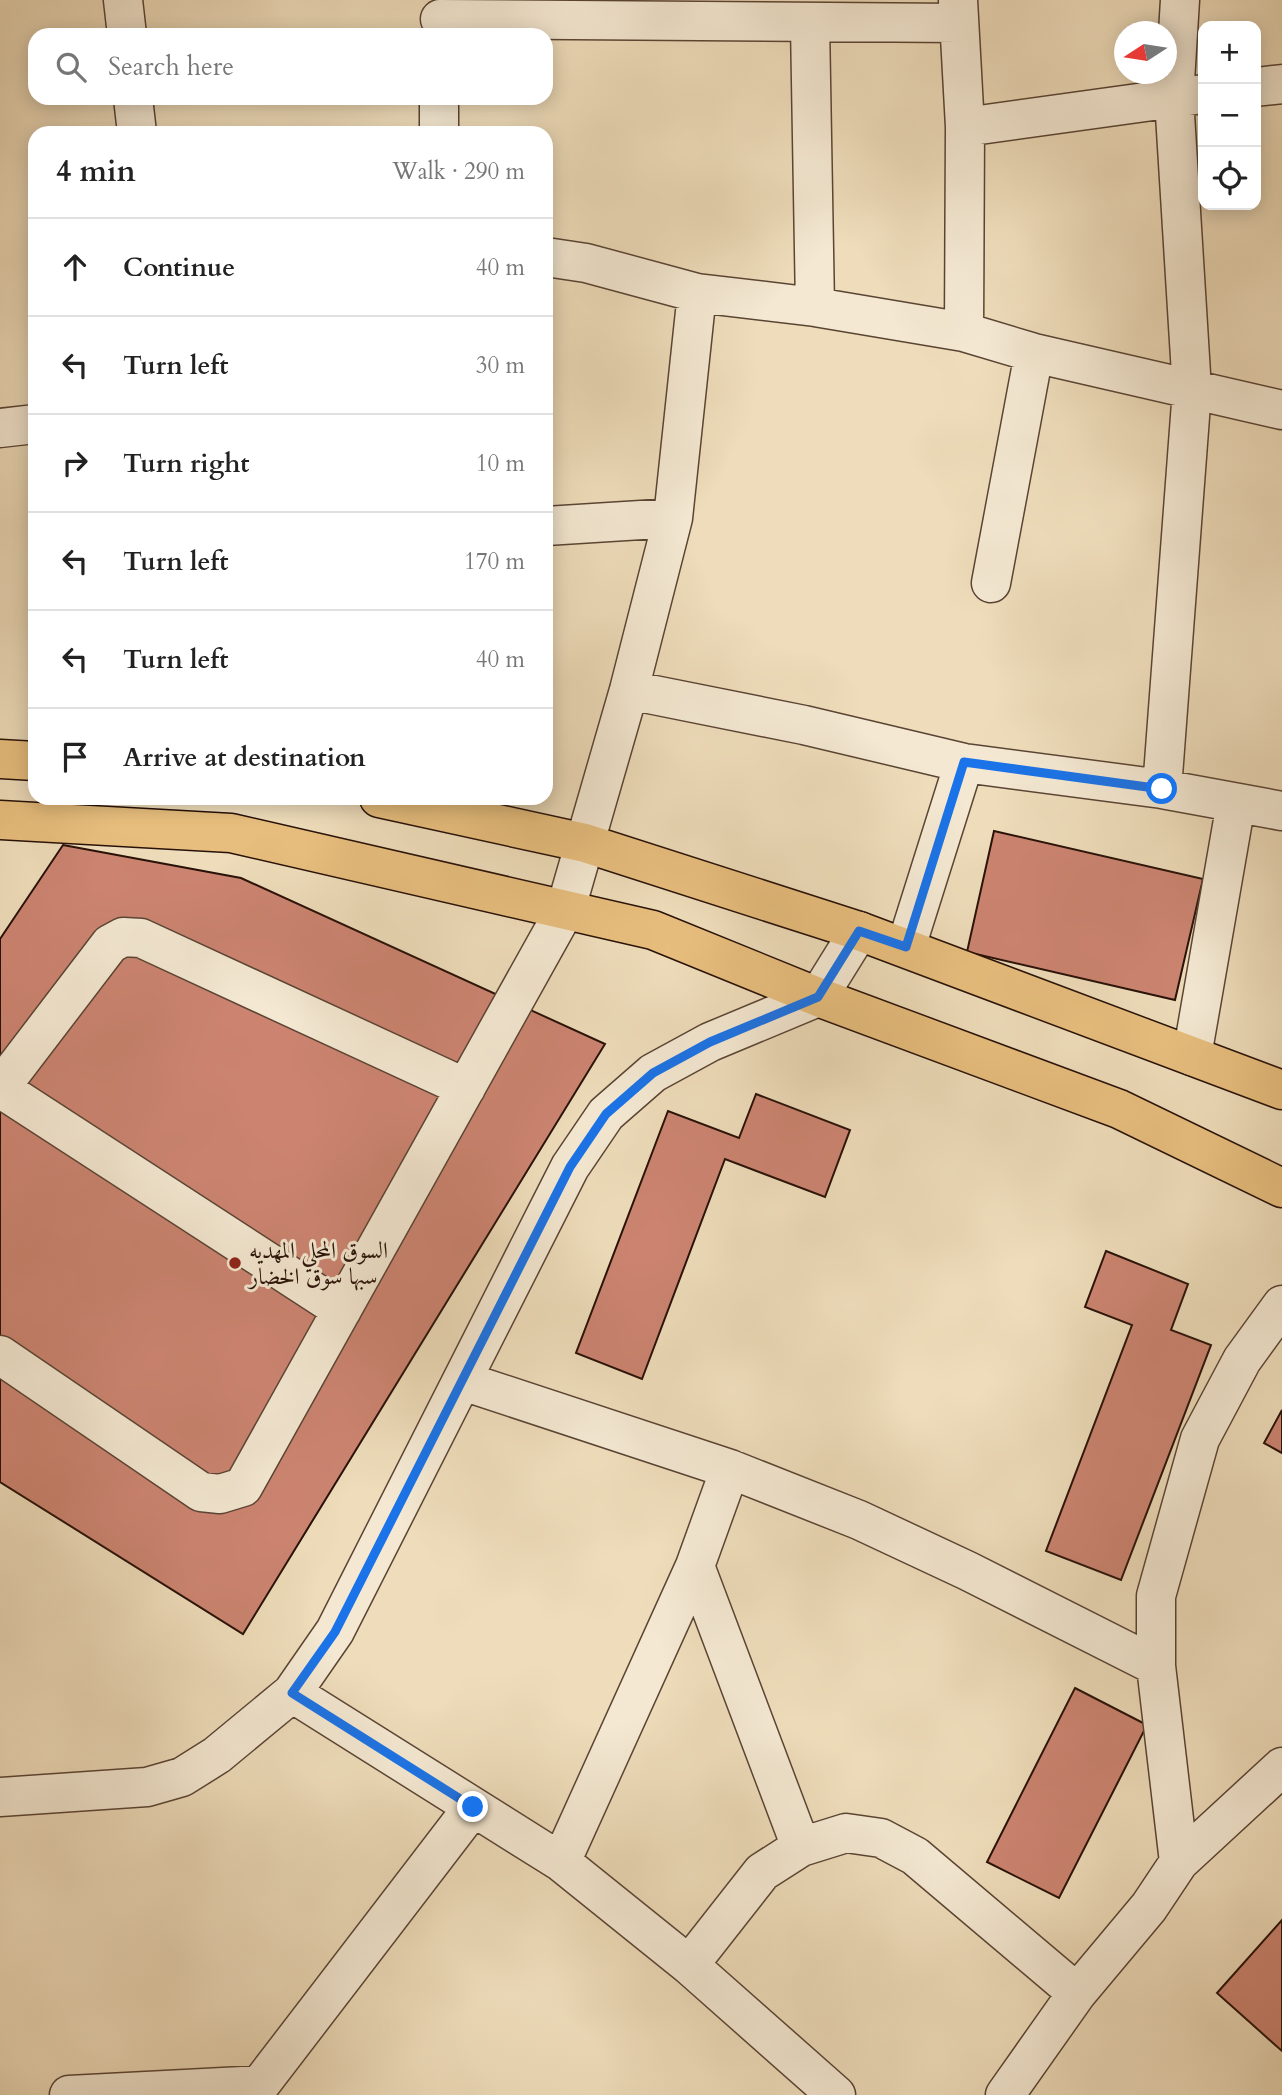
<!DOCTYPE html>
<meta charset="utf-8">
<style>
body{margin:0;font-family:Cardo,Amiri,serif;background:#f2f2f2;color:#222}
.controls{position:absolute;right:21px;top:21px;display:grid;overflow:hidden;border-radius:14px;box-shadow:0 4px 18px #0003}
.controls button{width:63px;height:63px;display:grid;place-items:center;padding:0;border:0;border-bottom:2px solid #e0e0e0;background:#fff;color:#222;font:35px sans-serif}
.compass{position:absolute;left:1114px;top:21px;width:63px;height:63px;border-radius:50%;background:#fff;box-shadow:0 4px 18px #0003;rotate:258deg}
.stop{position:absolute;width:21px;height:21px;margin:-16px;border:5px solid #1a73e8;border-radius:50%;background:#fff}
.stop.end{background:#1a73e8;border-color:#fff;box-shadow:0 2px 7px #0008}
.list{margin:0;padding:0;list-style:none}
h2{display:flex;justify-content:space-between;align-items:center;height:91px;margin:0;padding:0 28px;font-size:30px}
h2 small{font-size:23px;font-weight:400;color:#767676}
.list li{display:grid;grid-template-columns:46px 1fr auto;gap:21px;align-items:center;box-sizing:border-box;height:98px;padding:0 28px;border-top:2px solid #e0e0e0}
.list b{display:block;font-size:26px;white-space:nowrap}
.list em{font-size:23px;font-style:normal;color:#767676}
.icon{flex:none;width:38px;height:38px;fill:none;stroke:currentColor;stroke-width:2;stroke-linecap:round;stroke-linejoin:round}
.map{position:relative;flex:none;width:1282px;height:2095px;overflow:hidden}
.search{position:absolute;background:#fff;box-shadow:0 4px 18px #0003;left:28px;top:28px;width:525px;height:77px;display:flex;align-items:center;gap:18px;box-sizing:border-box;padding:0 24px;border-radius:21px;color:#767676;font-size:26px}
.panel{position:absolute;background:#fff;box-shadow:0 4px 18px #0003;left:28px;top:126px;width:525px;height:679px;border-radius:21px}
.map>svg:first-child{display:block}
.building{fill:#cc8471;stroke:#281108;stroke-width:2}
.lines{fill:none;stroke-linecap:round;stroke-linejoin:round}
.minor-casing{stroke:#5a4434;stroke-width:41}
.major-casing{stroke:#281108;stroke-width:41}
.minor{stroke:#f4e8d2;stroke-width:38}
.major{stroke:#e7be7d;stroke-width:38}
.route{stroke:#1a73e8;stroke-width:9}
.poi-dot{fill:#8f2418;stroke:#f4e8d2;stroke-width:2.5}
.labels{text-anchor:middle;stroke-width:6;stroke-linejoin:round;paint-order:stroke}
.poi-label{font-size:23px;fill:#281108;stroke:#f4e8d2;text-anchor:start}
</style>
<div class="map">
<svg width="1282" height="2095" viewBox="0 0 1282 2095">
<rect width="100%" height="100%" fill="#eedcba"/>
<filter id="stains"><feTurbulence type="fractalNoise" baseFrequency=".00286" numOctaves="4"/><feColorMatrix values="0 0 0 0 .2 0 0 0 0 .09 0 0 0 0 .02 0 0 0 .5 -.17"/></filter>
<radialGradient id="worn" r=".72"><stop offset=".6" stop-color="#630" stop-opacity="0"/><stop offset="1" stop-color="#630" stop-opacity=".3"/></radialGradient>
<!-- building -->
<path class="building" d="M 994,831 L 1203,879 L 1175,1000 L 967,952 Z
M 63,845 L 241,878 L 605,1044 L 243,1634 L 0,1482 L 0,939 Z
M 756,1094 L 850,1130 L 825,1197 L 725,1159 L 642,1379 L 576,1353 L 668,1111 L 739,1138 Z
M 1106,1251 L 1188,1284 L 1171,1330 L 1211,1345 L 1121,1580 L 1046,1551 L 1132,1325 L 1085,1307 Z
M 1282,1410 L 1282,1453 L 1264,1443 Z
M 1075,1688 L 1147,1725 L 1059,1898 L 987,1862 Z
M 1282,1920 L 1282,2051 L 1217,1993 Z"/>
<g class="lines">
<!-- minor casing -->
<g class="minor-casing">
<path id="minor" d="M 123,0 L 127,35
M 958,0 L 965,127 L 964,332
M 440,19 L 959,23
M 810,24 L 815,307
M 1256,87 L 1282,84
M 133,98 L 137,133
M 965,127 L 1203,94
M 439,133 L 439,98
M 546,257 L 586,263 L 697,293 L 815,307 L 964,332 L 1034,353 L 1282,410
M 0,428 L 35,424
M 546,526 L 673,518
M 991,583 L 1034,353
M 629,690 L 804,725 L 964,763 L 1162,789 L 1282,811
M 1162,789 L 1192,390 L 1174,98 L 1180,0
M 906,947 L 964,763
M 1192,1056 L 1236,803
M 0,1088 L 110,944 L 123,937 L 141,938 L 466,1088
M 0,1088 L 342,1310
M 0,1355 L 201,1492 L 220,1494 L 243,1487 L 566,908 L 629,690 L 673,518 L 697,293
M 463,1381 L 730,1469
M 695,1566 L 801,1847
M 292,1693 L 561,1862 L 689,1965 L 836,2095
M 0,1797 L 147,1787 L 182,1777 L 217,1755 L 292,1693 L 335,1631 L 570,1167 L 606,1114 L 653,1073 L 710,1042 L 818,997 L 859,931
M 561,1862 L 695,1566 L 730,1469 L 859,1520 L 968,1571 L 1156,1666
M 1179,1862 L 1156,1666 L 1156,1596 L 1200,1439 L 1242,1360 L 1282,1305
M 689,1965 L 762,1872 L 801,1847 L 846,1833 L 881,1838 L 915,1856 L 1077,1993
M 69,2095 L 260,2085 L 473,1807
M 1005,2095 L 1077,1993 L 1149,1907 L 1179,1862 L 1282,1767"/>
</g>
<!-- major casing -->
<g class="major-casing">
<path id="major" d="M 0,759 L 35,761
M 379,798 L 585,843 L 859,931 L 1282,1090
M 0,820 L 231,833 L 653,930 L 818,997 L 1119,1109 L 1282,1188"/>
</g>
<!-- minor -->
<use href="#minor" class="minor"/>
<!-- major -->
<use href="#major" class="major"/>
</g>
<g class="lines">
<!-- route -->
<path class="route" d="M 473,1807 L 292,1693 L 335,1632 L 570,1167 L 606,1114 L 653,1073 L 710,1042 L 818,997 L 859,931 L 906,947 L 964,762 L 1162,789"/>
</g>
<!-- markers -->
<circle class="poi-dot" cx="235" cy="1263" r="7"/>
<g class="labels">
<!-- poi labels -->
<g class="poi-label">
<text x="249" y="1258">السوق المحلي المهديه<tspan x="249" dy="26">سبها سوق الخضار</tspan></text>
</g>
</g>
<rect width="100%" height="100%" filter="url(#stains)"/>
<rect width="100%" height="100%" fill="url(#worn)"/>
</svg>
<div class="controls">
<button>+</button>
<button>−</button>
<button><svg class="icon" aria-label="locate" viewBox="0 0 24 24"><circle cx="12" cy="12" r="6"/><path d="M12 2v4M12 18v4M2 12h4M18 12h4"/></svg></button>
</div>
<svg class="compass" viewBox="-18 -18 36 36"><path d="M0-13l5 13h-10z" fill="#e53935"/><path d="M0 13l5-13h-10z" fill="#767676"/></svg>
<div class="stop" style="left:1162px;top:789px"></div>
<div class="stop end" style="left:473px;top:1807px"></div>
<div class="search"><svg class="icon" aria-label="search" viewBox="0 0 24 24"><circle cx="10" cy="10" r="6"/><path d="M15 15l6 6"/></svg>Search here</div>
<section class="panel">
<h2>4 min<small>Walk · 290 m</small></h2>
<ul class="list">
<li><svg class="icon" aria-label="ahead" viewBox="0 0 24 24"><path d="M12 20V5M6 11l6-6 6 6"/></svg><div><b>Continue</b></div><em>40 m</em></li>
<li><svg class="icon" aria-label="left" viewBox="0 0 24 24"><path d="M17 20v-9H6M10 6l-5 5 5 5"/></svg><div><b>Turn left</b></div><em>30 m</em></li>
<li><svg class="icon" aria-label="right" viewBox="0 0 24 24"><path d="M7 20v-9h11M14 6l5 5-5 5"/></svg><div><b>Turn right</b></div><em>10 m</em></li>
<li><svg class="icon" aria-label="left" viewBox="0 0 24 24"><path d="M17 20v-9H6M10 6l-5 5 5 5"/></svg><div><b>Turn left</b></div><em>170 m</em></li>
<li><svg class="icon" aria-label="left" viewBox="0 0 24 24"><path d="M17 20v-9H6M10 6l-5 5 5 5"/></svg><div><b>Turn left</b></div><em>40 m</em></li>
<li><svg class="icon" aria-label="arrive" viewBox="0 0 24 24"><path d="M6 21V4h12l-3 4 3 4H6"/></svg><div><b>Arrive at destination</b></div></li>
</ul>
</section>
</div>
